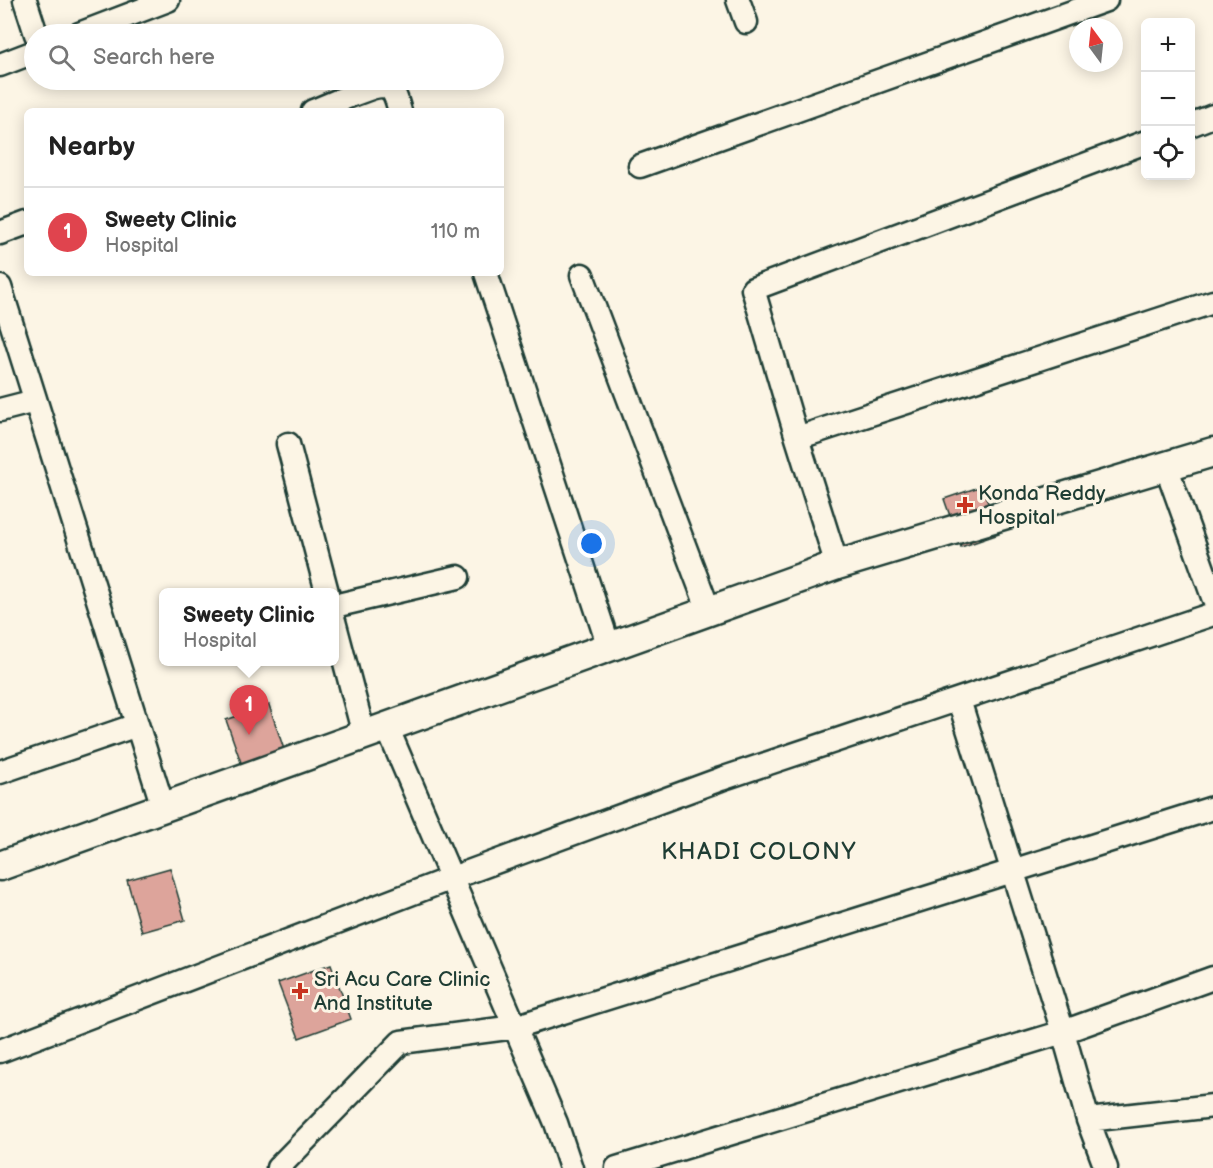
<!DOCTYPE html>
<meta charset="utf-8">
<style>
body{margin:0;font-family:"Balsamiq Sans",sans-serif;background:#f2f2f2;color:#222}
.controls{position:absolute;right:18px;top:18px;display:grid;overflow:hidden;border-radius:9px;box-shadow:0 3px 15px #0003}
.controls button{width:54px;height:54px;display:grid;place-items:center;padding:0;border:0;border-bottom:2px solid #e0e0e0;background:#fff;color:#222;font:30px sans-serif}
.compass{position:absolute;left:1069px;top:18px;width:54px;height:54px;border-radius:50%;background:#fff;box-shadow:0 3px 15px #0003;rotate:345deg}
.you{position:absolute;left:592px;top:544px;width:21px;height:21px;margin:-15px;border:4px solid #fff;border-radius:50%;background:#1a73e8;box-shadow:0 0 0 9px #1a73e833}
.badge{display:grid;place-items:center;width:39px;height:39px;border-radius:50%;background:#c8321e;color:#fff;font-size:20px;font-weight:700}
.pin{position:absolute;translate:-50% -50px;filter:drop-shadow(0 2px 3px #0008)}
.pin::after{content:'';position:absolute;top:32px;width:21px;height:18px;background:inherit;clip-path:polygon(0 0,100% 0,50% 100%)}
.popup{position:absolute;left:159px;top:588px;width:180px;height:78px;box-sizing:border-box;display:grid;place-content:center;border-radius:9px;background:#fff;filter:drop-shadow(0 2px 4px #0005);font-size:20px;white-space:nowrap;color:#767676}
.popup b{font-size:22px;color:#222}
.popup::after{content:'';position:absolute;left:50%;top:100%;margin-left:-12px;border:12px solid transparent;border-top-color:#fff}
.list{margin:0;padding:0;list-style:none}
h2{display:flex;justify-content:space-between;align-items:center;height:78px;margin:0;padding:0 24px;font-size:26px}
h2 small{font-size:20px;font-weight:400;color:#767676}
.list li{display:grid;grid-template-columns:39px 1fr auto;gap:18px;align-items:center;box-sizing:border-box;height:90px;padding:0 24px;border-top:2px solid #e0e0e0}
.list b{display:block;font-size:22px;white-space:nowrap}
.list p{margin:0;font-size:20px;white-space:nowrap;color:#767676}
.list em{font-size:20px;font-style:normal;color:#767676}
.icon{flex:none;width:33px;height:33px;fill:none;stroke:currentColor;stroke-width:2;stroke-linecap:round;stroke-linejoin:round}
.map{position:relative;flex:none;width:1213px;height:1168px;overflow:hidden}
.search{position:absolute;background:#fff;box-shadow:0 3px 15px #0003;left:24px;top:24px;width:480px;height:66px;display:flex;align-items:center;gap:15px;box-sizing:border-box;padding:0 21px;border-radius:33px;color:#767676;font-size:22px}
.panel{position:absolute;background:#fff;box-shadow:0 3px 15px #0003;left:24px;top:108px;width:480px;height:168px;border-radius:9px}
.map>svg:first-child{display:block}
.building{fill:#dda49b;stroke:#1f3d34;stroke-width:1.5}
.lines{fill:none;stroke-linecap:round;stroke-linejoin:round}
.minor-casing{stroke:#1f3d34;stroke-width:27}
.tertiary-casing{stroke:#1f3d34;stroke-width:33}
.minor{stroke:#fcf5e5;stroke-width:22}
.tertiary{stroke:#fcf5e5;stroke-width:28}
.poi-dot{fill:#c8321e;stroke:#fcf5e5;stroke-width:2}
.labels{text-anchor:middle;stroke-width:6;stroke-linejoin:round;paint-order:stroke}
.poi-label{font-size:21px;fill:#1f3d34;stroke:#fcf5e5;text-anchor:start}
.quarter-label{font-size:24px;letter-spacing:1.5px;fill:#1f3d34;stroke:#fcf5e5}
</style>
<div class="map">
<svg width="1213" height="1168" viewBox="0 0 1213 1168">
<rect width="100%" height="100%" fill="#fcf5e5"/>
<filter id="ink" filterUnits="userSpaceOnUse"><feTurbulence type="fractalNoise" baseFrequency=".0167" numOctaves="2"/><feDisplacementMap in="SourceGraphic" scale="12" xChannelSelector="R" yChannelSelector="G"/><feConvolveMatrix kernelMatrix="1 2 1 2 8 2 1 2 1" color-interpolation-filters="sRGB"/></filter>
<g filter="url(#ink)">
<!-- building -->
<path class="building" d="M 982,486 L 999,534 L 961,547 L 944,499 Z
M 269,705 L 291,770 L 249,785 L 226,720 Z
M 170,868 L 185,920 L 142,932 L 127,880 Z
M 331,964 L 351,1019 L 299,1038 L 278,983 Z"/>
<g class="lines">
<!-- minor casing -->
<g class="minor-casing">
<path id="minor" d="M 25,0 L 36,34
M 738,0 L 746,22
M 79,34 L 168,0
M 0,65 L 34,52
M 313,111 C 327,106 375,83 386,87 C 396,90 397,103 400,111
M 1190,125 L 1213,116
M 640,166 L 1106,0
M 0,233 L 27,223
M 486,273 L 609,647
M 582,275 L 709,611
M 0,287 L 163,807
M 0,410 L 35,401
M 797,438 L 753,289 L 1146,142
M 288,444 L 327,592
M 1166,466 L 1213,597
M 837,565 L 797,438 L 1213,302
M 334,606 L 458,577
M 334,621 L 364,735
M 959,700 L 1063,1032 L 1088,1120 L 1106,1168
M 387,727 L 556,1123 L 571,1168
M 0,772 L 137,725
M 0,1051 L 452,878 L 721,779 L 1213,614
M 1088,1120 L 1213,1106
M 278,1168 L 401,1042 L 515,1027 L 1213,808
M 617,1168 L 1063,1032 L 1213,978"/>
</g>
<!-- tertiary casing -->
<g class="tertiary-casing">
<path id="tertiary" d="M 0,866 L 837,565 L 1213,452"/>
</g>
<!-- minor -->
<use href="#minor" class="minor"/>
<!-- tertiary -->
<use href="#tertiary" class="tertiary"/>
</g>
</g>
<!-- markers -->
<g class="poi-dot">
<path d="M962 496h6v6h6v6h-6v6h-6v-6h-6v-6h6z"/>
<path d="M297 982h6v6h6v6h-6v6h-6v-6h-6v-6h6z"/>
</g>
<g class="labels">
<!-- poi labels -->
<g class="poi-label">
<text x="978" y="500">Konda Reddy<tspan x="978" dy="24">Hospital</tspan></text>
<text x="314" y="986">Sri Acu Care Clinic<tspan x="314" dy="24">And Institute</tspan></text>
</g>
<!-- quarter labels -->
<g class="quarter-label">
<text x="759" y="859">KHADI COLONY</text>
</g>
</g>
</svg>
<div class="controls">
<button>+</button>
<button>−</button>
<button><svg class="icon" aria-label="locate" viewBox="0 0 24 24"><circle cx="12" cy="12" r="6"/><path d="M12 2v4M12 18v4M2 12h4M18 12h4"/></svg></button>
</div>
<svg class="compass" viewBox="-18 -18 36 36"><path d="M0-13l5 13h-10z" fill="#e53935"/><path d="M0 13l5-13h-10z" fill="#767676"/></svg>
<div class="you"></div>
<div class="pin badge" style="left:249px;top:735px;background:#e0444e">1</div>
<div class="popup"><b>Sweety Clinic</b>Hospital</div>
<div class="search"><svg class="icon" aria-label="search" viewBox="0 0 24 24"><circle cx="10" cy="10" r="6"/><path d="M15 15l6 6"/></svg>Search here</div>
<section class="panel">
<h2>Nearby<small></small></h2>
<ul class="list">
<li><span class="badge" style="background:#e0444e">1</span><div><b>Sweety Clinic</b><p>Hospital</p></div><em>110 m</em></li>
</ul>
</section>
</div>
